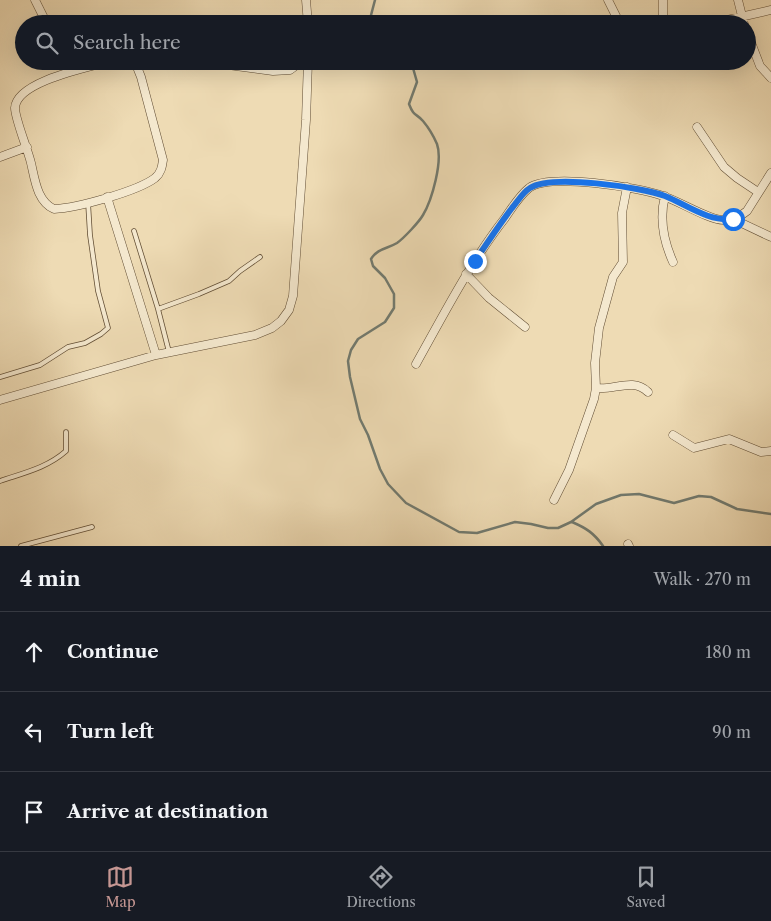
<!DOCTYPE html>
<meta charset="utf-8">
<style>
body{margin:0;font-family:"Libre Caslon Text",serif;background:#20242c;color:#f1f3f6}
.stop{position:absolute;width:15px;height:15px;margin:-11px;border:4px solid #1a73e8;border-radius:50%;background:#fff}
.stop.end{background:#1a73e8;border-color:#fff;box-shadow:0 1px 5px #0008}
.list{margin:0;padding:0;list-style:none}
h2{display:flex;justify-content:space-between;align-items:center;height:65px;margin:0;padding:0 20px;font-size:21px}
h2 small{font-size:16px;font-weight:400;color:#9ea1a6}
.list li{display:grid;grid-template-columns:32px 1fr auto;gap:15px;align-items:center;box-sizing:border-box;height:80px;padding:0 20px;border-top:1px solid #363941}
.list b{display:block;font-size:19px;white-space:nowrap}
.list em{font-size:16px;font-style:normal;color:#9ea1a6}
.icon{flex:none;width:28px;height:28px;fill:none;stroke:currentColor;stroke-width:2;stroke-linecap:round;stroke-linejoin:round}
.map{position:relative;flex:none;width:771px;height:546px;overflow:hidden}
.search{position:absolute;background:#171b24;box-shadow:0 5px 20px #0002;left:15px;right:15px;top:15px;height:55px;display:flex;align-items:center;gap:12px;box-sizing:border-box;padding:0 18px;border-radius:28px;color:#9ea1a6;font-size:19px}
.sheet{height:305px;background:#171b24}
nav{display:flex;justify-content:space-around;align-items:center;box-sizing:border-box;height:70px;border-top:1px solid #363941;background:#171b24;font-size:14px;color:#9ea1a6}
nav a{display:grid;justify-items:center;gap:2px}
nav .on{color:#c59692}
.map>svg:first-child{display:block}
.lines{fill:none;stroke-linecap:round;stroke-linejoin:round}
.stream{stroke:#727b70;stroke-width:2.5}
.lane-casing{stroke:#614d34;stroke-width:5.5}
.street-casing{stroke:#614d34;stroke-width:9}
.lane{stroke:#f4e8ce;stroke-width:4}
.street{stroke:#f4e8ce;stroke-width:8}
.route{stroke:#1a73e8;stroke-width:6}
</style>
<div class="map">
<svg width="771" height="546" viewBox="0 0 771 546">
<rect width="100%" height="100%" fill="#eedbb4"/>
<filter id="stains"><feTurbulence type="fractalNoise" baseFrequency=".004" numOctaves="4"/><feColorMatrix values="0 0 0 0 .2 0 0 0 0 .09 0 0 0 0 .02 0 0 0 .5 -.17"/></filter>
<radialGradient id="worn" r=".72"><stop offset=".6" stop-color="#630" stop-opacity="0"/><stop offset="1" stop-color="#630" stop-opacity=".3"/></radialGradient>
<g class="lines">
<!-- stream -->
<path class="stream" d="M 372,24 L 370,19 L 375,0
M 411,61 L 417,82 L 409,104 C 414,117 416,113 423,121 C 428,127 434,137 437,144 C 443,161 432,200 423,215 C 419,222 404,238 397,243 C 387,249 378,248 371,259 L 373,266 L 385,278 L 394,294 L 394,308 L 385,322 L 358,339 L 351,350 L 348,361 L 350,377 L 360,419 L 368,435 L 380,469 L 388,484 L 406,503 L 459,532 L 477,533 L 515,522 L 531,524 L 548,528 L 558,528 L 571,522 L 596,504 L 621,495 L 639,494 L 674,503 L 699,496 L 711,497 L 737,509 L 771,514
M 572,522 C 586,528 594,533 603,546"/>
<!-- lane casing -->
<g class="lane-casing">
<path id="lane" d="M 134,231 L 158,309 L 169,352
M 158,309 L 199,294 L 229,281 L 240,271 L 260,257
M 0,377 L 40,365 L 68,347 L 85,343 L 101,334 L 108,328 L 98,291 L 90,235 L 88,202
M 0,481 C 23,473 47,468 66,451 L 66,432
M 21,546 L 92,527"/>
</g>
<!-- street casing -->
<g class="street-casing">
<path id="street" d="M 35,0 L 47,24
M 306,0 L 308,24
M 608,0 L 620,24
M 738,0 L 744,24
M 663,22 L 663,0
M 651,24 L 677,20 L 727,20 L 771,10
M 747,32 L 760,66 L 771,78
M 67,61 L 72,71
M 111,61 C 90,67 16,81 15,108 C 15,119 28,150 31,163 C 35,180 37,201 54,209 C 77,208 138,191 155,178 C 161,173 162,167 163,160 L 141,77 L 137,67 L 130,61
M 198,61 L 273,71 L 290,70 L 302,61
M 697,127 L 724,167 L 737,178 L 758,192
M 0,157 L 27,147
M 665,196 C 659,219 664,242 673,262
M 107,197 L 156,355
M 733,219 L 771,237
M 466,274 L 489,298 L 525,327
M 416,364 C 444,314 470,263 505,218 C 512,208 519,196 529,188 C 549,173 639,187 663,196 C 679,201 709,220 723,220 C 732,220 740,217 747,211 L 771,173
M 596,388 C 613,391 633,377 648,392
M 0,400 L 156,355 L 255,335 L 272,328 L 281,321 L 289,310 L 293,296 L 306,120 L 308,61
M 673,435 L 694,448 L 729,439 L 761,452 L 771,451
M 554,500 L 569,470 L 594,399 L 596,388 L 595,363 L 599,328 L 613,277 L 623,262 L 622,213 L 627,187
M 628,544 L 629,546"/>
</g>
<!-- lane -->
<use href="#lane" class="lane"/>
<!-- street -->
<use href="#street" class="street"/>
</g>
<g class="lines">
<!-- route -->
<path class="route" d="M 475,261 C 487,243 499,225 512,208 C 518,201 523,192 530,188 C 551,174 641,187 665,196 C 687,205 709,222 733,219"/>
</g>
<rect width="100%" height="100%" filter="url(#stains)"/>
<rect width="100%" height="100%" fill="url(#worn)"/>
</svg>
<div class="stop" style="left:733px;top:219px"></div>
<div class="stop end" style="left:475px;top:261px"></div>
<div class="search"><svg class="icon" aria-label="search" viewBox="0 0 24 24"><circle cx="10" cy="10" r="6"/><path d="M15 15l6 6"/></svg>Search here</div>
</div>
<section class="sheet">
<h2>4 min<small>Walk · 270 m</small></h2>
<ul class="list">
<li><svg class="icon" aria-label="ahead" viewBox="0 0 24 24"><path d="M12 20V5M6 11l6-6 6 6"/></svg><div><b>Continue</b></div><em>180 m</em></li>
<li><svg class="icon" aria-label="left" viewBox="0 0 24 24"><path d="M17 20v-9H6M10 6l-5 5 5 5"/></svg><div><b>Turn left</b></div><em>90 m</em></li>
<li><svg class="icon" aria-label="arrive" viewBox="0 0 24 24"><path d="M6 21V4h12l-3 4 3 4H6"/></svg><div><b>Arrive at destination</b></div></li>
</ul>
</section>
<nav>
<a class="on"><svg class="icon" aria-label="map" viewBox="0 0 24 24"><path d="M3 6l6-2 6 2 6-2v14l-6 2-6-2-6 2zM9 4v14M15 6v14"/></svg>Map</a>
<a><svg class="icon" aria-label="directions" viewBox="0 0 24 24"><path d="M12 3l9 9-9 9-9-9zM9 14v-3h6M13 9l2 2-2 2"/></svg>Directions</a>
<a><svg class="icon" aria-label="saved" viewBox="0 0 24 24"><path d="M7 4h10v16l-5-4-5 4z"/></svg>Saved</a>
</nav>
